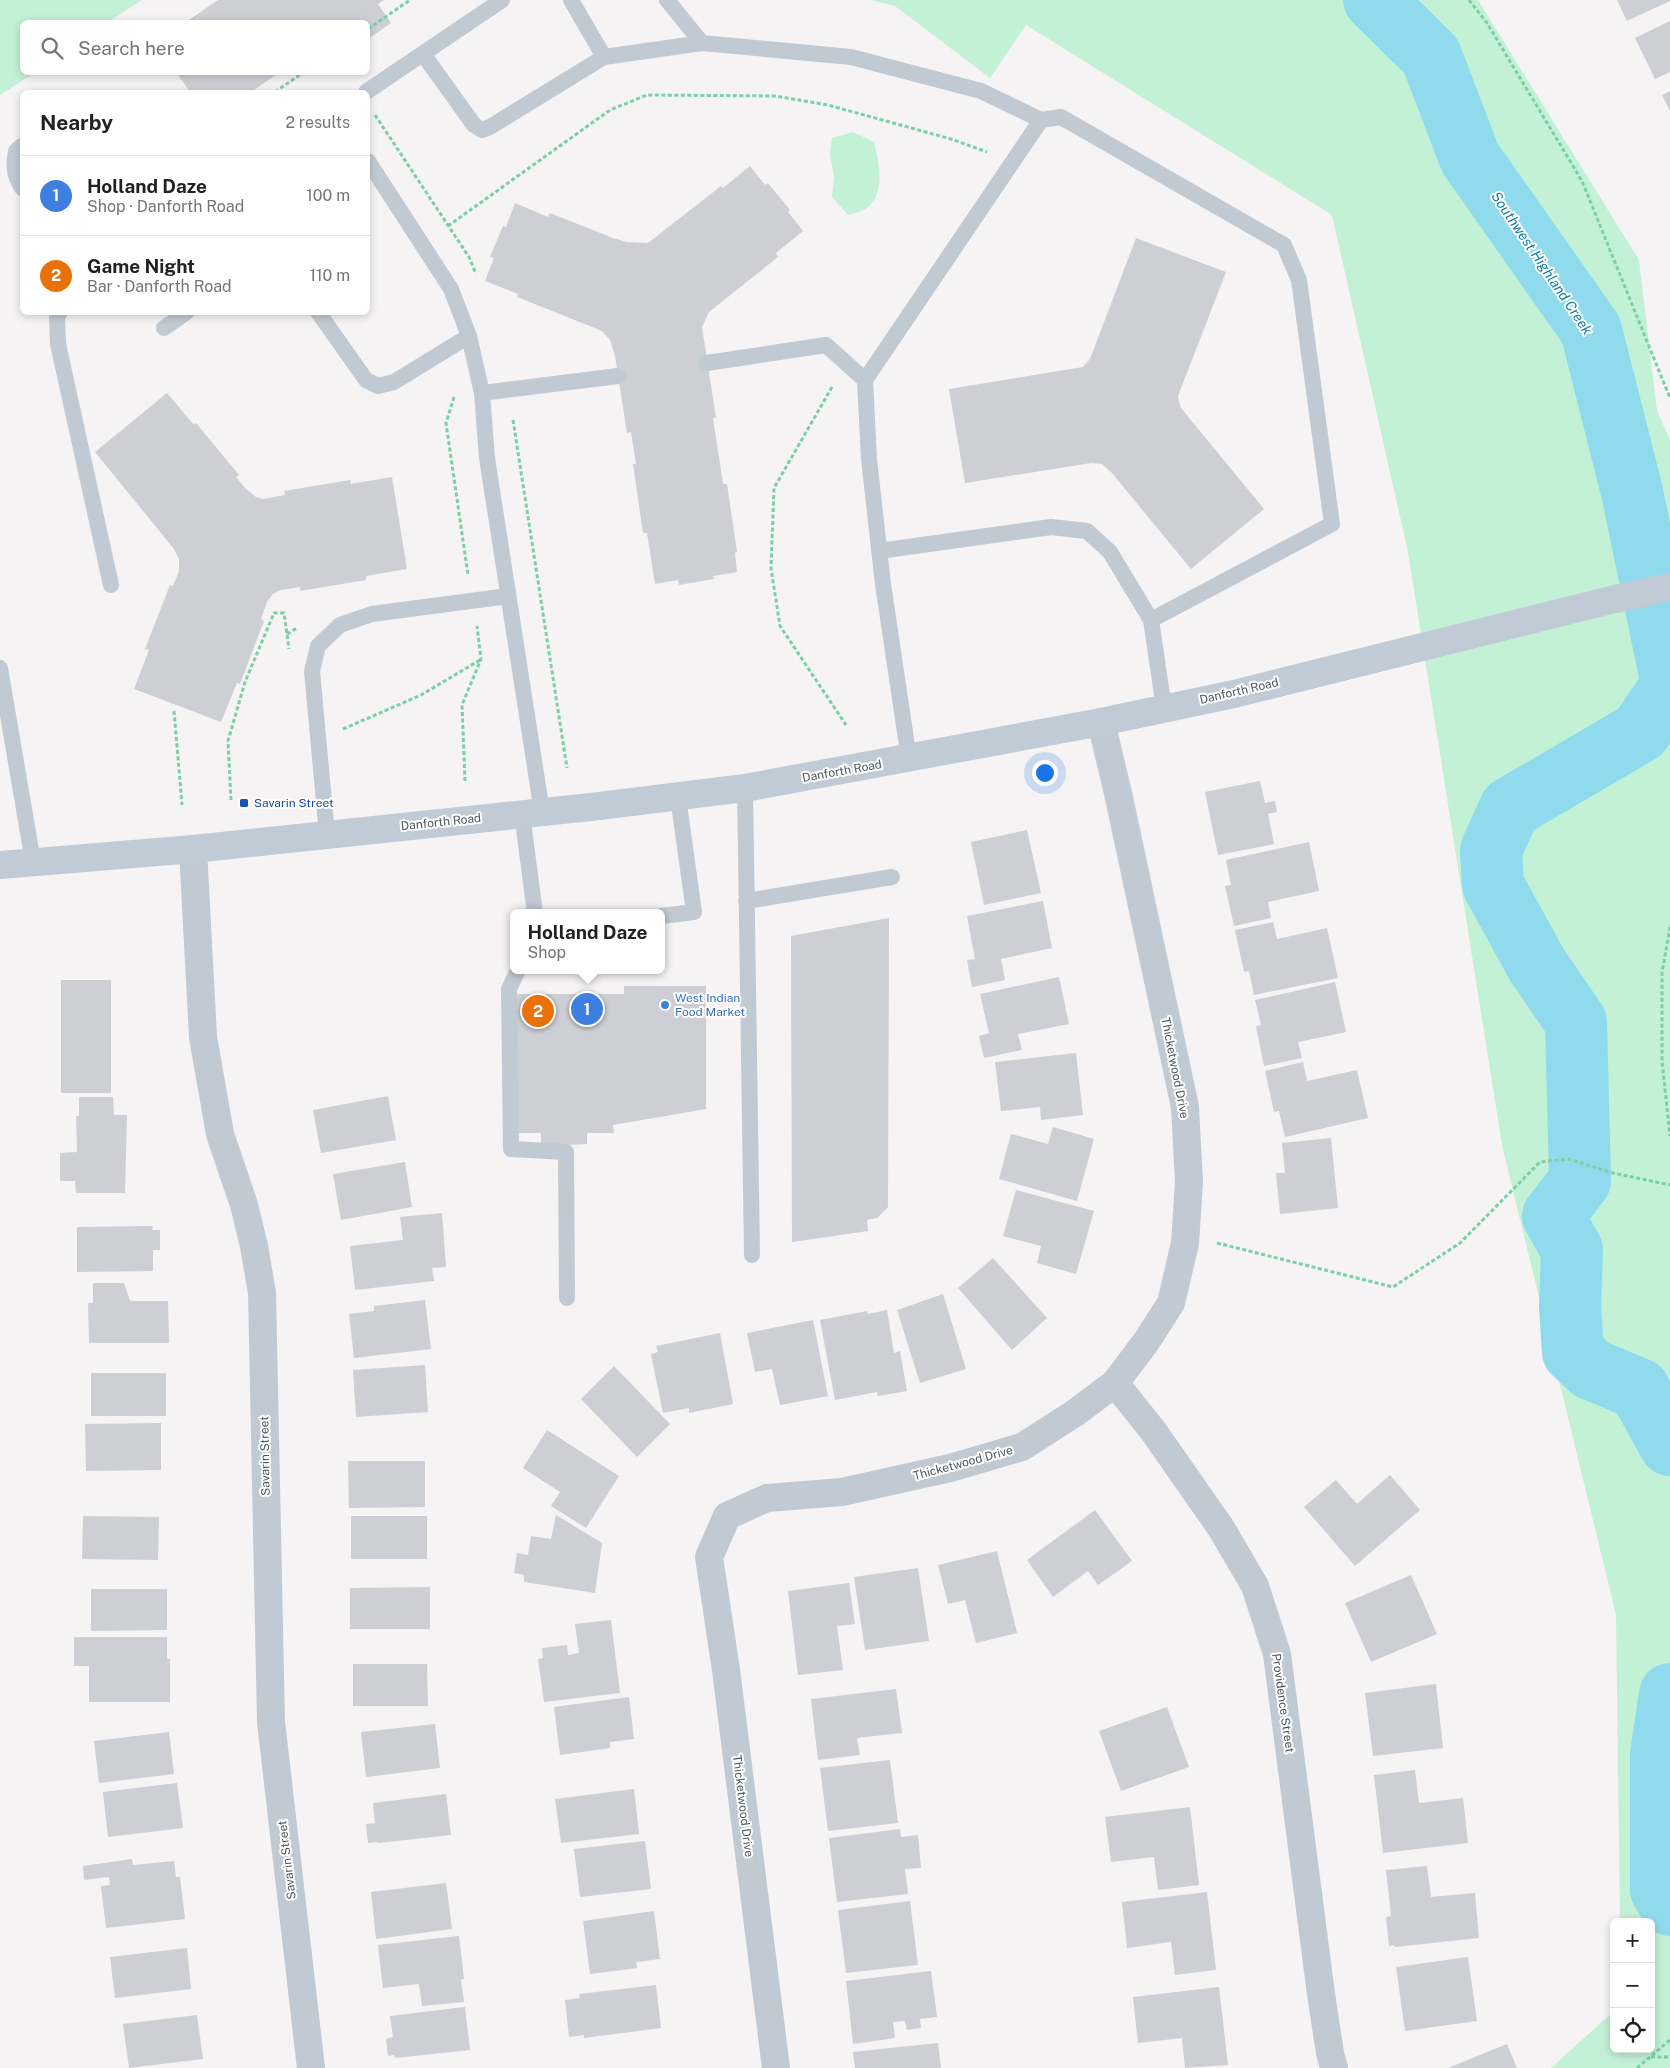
<!DOCTYPE html>
<meta charset="utf-8">
<style>
body{margin:0;font-family:"Public Sans",sans-serif;background:#f6f6f6;color:#202124}
.controls{position:absolute;right:15px;bottom:15px;display:grid;overflow:hidden;border-radius:8px;box-shadow:0 2px 8px #0003}
.controls button{width:45px;height:45px;display:grid;place-items:center;padding:0;border:0;border-bottom:1px solid #e0e0e0;background:#fff;color:#202124;font:25px sans-serif}
.you{position:absolute;left:1044px;top:772px;width:18px;height:18px;margin:-12px;border:4px solid #fff;border-radius:50%;background:#1a73e8;box-shadow:0 0 0 8px #1a73e833}
.badge{display:grid;place-items:center;width:32px;height:32px;border-radius:50%;background:#1a73e8;color:#fff;font-size:16px;font-weight:700}
.pin{position:absolute;translate:-50% -50%;border:2px solid #fff;box-shadow:0 1px 5px #0006}
.popup{position:absolute;left:510px;top:909px;width:155px;height:65px;box-sizing:border-box;display:grid;place-content:center;border-radius:8px;background:#fff;filter:drop-shadow(0 1px 4px #0005);font-size:16px;white-space:nowrap;color:#757577}
.popup b{font-size:19px;color:#202124}
.popup::after{content:'';position:absolute;left:50%;top:100%;margin-left:-10px;border:10px solid transparent;border-top-color:#fff}
.list{margin:0;padding:0;list-style:none}
h2{display:flex;justify-content:space-between;align-items:center;height:65px;margin:0;padding:0 20px;font-size:21px}
h2 small{font-size:16px;font-weight:400;color:#757577}
.list li{display:grid;grid-template-columns:32px 1fr auto;gap:15px;align-items:center;box-sizing:border-box;height:80px;padding:0 20px;border-top:1px solid #e0e0e0}
.list b{display:block;font-size:19px;white-space:nowrap}
.list p{margin:0;font-size:16px;white-space:nowrap;color:#757577}
.list em{font-size:16px;font-style:normal;color:#757577}
.icon{flex:none;width:28px;height:28px;fill:none;stroke:currentColor;stroke-width:2;stroke-linecap:round;stroke-linejoin:round}
.map{position:relative;flex:none;width:1670px;height:2068px;overflow:hidden}
.search{position:absolute;background:#fff;box-shadow:0 2px 8px #0003;left:20px;top:20px;width:350px;height:55px;display:flex;align-items:center;gap:12px;box-sizing:border-box;padding:0 18px;border-radius:8px;color:#757577;font-size:19px}
.panel{position:absolute;background:#fff;box-shadow:0 2px 8px #0003;left:20px;top:90px;width:350px;height:225px;border-radius:8px}
.map>svg:first-child{display:block}
.green{fill:#c3f1d5}
.lines{fill:none;stroke-linecap:round;stroke-linejoin:round}
.river{stroke:#90daee;stroke-width:62}
.building{fill:#cdcfd5}
.path{stroke:#7ad0a6;stroke-width:3;stroke-dasharray:4 2.5;stroke-linecap:butt}
.lane{stroke:#c1cad2;stroke-width:16}
.street{stroke:#c1cad2;stroke-width:28}
.secondary{stroke:#c1cbd6;stroke-width:28}
.transit-dot{fill:#1a4fb4;stroke:#fff;stroke-width:2}
.shop-dot{fill:#3f7fe0;stroke:#fff;stroke-width:2}
.labels{text-anchor:middle;stroke-width:4;stroke-linejoin:round;paint-order:stroke}
.street-label{font-size:12px;fill:#4a5661;stroke:#fff}
.transit-label{font-size:12px;fill:#164399;stroke:#fff;text-anchor:start}
.shop-label{font-size:12px;fill:#366cbe;stroke:#fff;text-anchor:start}
.water-label{font-size:14px;font-style:italic;fill:#0c7c9b;stroke:#fff}
</style>
<div class="map">
<svg width="1670" height="2068" viewBox="0 0 1670 2068">
<rect width="100%" height="100%" fill="#f5f3f3"/>
<!-- green -->
<path class="green" d="M 0,0 L 142,0 L 108,22 L 22,22 L 22,72 L 34,73 L 0,95 Z
M 870,0 L 1478,0 L 1639,260 L 1657,411 L 1670,440 L 1670,2068 L 1551,2068 L 1614,2011 L 1614,2049 L 1651,2049 L 1651,1922 L 1620,1922 L 1616,1615 L 1502,1145 L 1408,552 L 1332,215 L 1026,25 L 990,78 L 895,6 Z
M 853,132 L 874,142 C 879,163 886,192 867,208 C 862,212 853,213 848,215 L 832,197 L 834,177 L 830,155 L 832,138 Z"/>
<g class="lines">
<!-- river -->
<path class="river" d="M 1374,0 L 1431,56 L 1470,158 L 1591,330 L 1632,492 L 1670,675
M 1670,688 L 1640,732 L 1510,808 L 1491,850 L 1493,885 L 1537,965 L 1576,1022 L 1580,1181 L 1553,1216 L 1572,1250 L 1570,1306 L 1573,1352 L 1591,1369 L 1639,1389 L 1670,1445
M 1670,1694 L 1661,1754 L 1661,1890 L 1670,1905"/>
</g>
<!-- building -->
<path class="building" d="M 218,0 L 384,0 L 378,4 L 391,23 L 368,39 L 368,22 L 191,22 L 189,20 Z
M 1617,0 L 1670,0 L 1670,1 L 1627,21 Z
M 1670,21 L 1670,72 L 1655,79 L 1635,38 Z
M 176,72 L 280,72 L 251,92 L 190,92 Z
M 1670,91 L 1670,111 L 1662,95 Z
M 750,166 L 765,185 L 768,183 L 790,210 L 788,212 L 803,231 L 776,253 L 778,257 L 709,312 L 702,327 L 716,418 L 713,418 L 723,484 L 727,484 L 737,552 L 735,553 L 737,572 L 713,576 L 714,579 L 679,585 L 678,580 L 655,584 L 647,533 L 643,533 L 633,464 L 636,464 L 631,432 L 627,433 L 615,356 L 610,340 L 602,331 L 517,297 L 518,294 L 485,281 L 494,258 L 490,257 L 503,226 L 506,227 L 515,203 L 548,217 L 550,213 L 613,238 L 627,242 L 648,243 L 721,186 L 723,188 Z
M 1136,238 L 1226,272 L 1178,396 L 1179,402 L 1181,408 L 1264,509 L 1191,569 L 1112,473 L 1102,464 L 1091,463 L 965,483 L 949,389 L 1083,367 L 1090,359 Z
M 167,393 L 194,425 L 196,423 L 239,475 L 236,477 L 245,488 L 256,497 L 263,499 L 285,495 L 284,491 L 350,480 L 351,484 L 392,477 L 407,569 L 366,576 L 366,580 L 300,591 L 300,587 L 281,590 L 273,594 L 267,602 L 261,619 L 264,621 L 240,684 L 237,683 L 221,722 L 134,689 L 149,650 L 145,649 L 170,585 L 173,586 L 179,571 L 179,559 L 174,549 L 95,452 Z
M 1260,781 L 1265,803 L 1275,801 L 1277,812 L 1268,814 L 1274,844 L 1218,855 L 1205,792 Z
M 1027,830 L 1041,893 L 984,905 L 971,842 Z
M 1309,842 L 1319,891 L 1268,902 L 1271,918 L 1234,926 L 1225,886 L 1231,885 L 1226,860 Z
M 1043,901 L 1052,948 L 1001,959 L 1005,980 L 972,987 L 967,960 L 975,959 L 967,916 Z
M 889,918 L 888,1207 L 877,1218 L 867,1220 L 868,1231 L 792,1242 L 791,936 Z
M 1273,922 L 1277,939 L 1327,928 L 1338,978 L 1254,995 L 1249,971 L 1244,972 L 1235,930 Z
M 1059,977 L 1069,1024 L 1018,1034 L 1022,1050 L 984,1058 L 979,1036 L 989,1033 L 980,994 Z
M 61,980 L 111,980 L 111,1093 L 61,1093 Z
M 1335,982 L 1346,1032 L 1298,1042 L 1302,1058 L 1264,1066 L 1256,1026 L 1261,1025 L 1255,1000 Z
M 624,986 L 706,986 L 706,1109 L 613,1125 L 614,1133 L 587,1133 L 587,1144 L 541,1146 L 541,1133 L 514,1133 L 515,994 L 624,994 Z
M 1076,1053 L 1083,1115 L 1041,1120 L 1040,1107 L 1001,1111 L 995,1062 Z
M 1303,1062 L 1307,1081 L 1357,1070 L 1368,1118 L 1285,1137 L 1279,1111 L 1274,1112 L 1265,1071 Z
M 388,1096 L 396,1140 L 321,1153 L 313,1110 Z
M 79,1097 L 113,1097 L 114,1115 L 127,1115 L 125,1193 L 76,1193 L 75,1181 L 60,1181 L 60,1153 L 77,1152 L 76,1116 L 79,1116 Z
M 1053,1127 L 1094,1139 L 1077,1201 L 999,1179 L 1011,1134 L 1048,1144 Z
M 1331,1138 L 1338,1208 L 1280,1214 L 1276,1173 L 1285,1173 L 1282,1143 Z
M 405,1162 L 412,1207 L 341,1220 L 333,1174 Z
M 1016,1190 L 1094,1211 L 1076,1274 L 1037,1263 L 1041,1246 L 1003,1236 Z
M 442,1213 L 446,1267 L 432,1268 L 434,1281 L 355,1290 L 350,1246 L 403,1240 L 400,1217 Z
M 153,1226 L 152,1230 L 160,1230 L 160,1250 L 153,1250 L 153,1271 L 77,1272 L 77,1227 Z
M 993,1258 L 1047,1318 L 1012,1350 L 958,1288 Z
M 93,1283 L 124,1283 L 130,1301 L 168,1301 L 169,1343 L 89,1343 L 88,1303 L 93,1303 Z
M 943,1294 L 966,1369 L 920,1383 L 897,1310 Z
M 425,1300 L 431,1349 L 354,1358 L 349,1314 L 374,1311 L 374,1306 Z
M 887,1310 L 894,1353 L 900,1351 L 907,1391 L 878,1396 L 877,1392 L 835,1400 L 820,1320 L 867,1311 L 868,1314 Z
M 813,1320 L 828,1396 L 780,1405 L 772,1369 L 755,1372 L 747,1333 Z
M 720,1333 L 733,1404 L 689,1413 L 689,1408 L 663,1413 L 651,1354 L 658,1352 L 656,1346 Z
M 425,1365 L 428,1412 L 356,1417 L 353,1370 Z
M 614,1366 L 670,1424 L 637,1457 L 581,1399 Z
M 91,1373 L 166,1373 L 166,1416 L 91,1416 Z
M 161,1423 L 161,1470 L 86,1471 L 85,1424 Z
M 547,1430 L 619,1476 L 586,1528 L 551,1506 L 560,1492 L 523,1468 Z
M 348,1461 L 425,1461 L 425,1507 L 349,1508 Z
M 1390,1475 L 1420,1510 L 1355,1566 L 1304,1507 L 1336,1480 L 1357,1504 Z
M 1095,1510 L 1132,1561 L 1098,1585 L 1088,1571 L 1053,1597 L 1027,1560 Z
M 556,1515 L 602,1543 L 595,1593 L 524,1582 L 524,1575 L 514,1573 L 517,1553 L 528,1555 L 531,1536 L 551,1539 Z
M 83,1516 L 159,1517 L 158,1560 L 82,1559 Z
M 351,1516 L 427,1516 L 427,1559 L 351,1559 Z
M 997,1551 L 1017,1633 L 976,1643 L 965,1600 L 948,1604 L 938,1565 Z
M 918,1568 L 929,1641 L 865,1650 L 854,1577 Z
M 1411,1575 L 1437,1634 L 1371,1662 L 1345,1603 Z
M 849,1583 L 855,1624 L 837,1626 L 843,1670 L 798,1675 L 788,1591 Z
M 430,1587 L 430,1629 L 350,1629 L 350,1588 Z
M 91,1589 L 167,1589 L 167,1630 L 91,1631 Z
M 611,1620 L 620,1693 L 544,1702 L 538,1659 L 543,1658 L 542,1648 L 567,1645 L 568,1655 L 579,1653 L 575,1624 Z
M 74,1637 L 167,1637 L 167,1659 L 170,1659 L 170,1702 L 89,1702 L 89,1666 L 74,1666 Z
M 353,1664 L 427,1664 L 428,1706 L 353,1706 Z
M 1436,1684 L 1443,1748 L 1373,1756 L 1365,1693 Z
M 896,1689 L 902,1733 L 857,1738 L 860,1755 L 818,1760 L 811,1699 Z
M 629,1697 L 634,1739 L 610,1742 L 610,1748 L 560,1755 L 554,1707 Z
M 1167,1707 L 1189,1767 L 1121,1791 L 1099,1731 Z
M 435,1724 L 440,1768 L 366,1777 L 361,1732 Z
M 169,1732 L 174,1774 L 99,1783 L 94,1741 Z
M 890,1760 L 898,1823 L 828,1831 L 820,1768 Z
M 1415,1770 L 1419,1803 L 1463,1798 L 1468,1843 L 1383,1853 L 1374,1775 Z
M 177,1783 L 183,1828 L 108,1837 L 103,1792 Z
M 634,1789 L 639,1834 L 561,1843 L 555,1799 Z
M 446,1794 L 451,1835 L 378,1843 L 377,1842 L 368,1843 L 366,1824 L 375,1823 L 373,1803 Z
M 1190,1807 L 1199,1885 L 1158,1890 L 1154,1857 L 1111,1862 L 1105,1817 Z
M 900,1829 L 901,1837 L 918,1835 L 921,1868 L 905,1869 L 908,1894 L 837,1902 L 829,1838 Z
M 645,1841 L 651,1889 L 580,1897 L 574,1849 Z
M 132,1859 L 133,1865 L 174,1861 L 176,1877 L 180,1877 L 185,1919 L 106,1928 L 101,1886 L 110,1885 L 109,1877 L 84,1880 L 83,1866 Z
M 1427,1866 L 1431,1897 L 1475,1893 L 1479,1938 L 1395,1947 L 1394,1945 L 1389,1946 L 1386,1917 L 1391,1916 L 1386,1870 Z
M 446,1883 L 452,1929 L 376,1939 L 371,1892 Z
M 1207,1892 L 1216,1970 L 1175,1975 L 1171,1942 L 1127,1948 L 1122,1902 Z
M 910,1901 L 918,1965 L 846,1973 L 838,1910 Z
M 654,1911 L 660,1959 L 636,1962 L 637,1968 L 590,1974 L 583,1921 Z
M 459,1936 L 464,1979 L 461,1980 L 464,2002 L 422,2006 L 419,1984 L 383,1988 L 378,1945 Z
M 187,1948 L 191,1989 L 115,1998 L 110,1957 Z
M 1468,1957 L 1477,2021 L 1405,2031 L 1396,1967 Z
M 931,1971 L 937,2017 L 920,2019 L 921,2028 L 907,2030 L 905,2021 L 893,2022 L 895,2038 L 853,2044 L 846,1981 Z
M 656,1985 L 661,2028 L 584,2038 L 584,2035 L 569,2037 L 565,2000 L 580,1998 L 579,1994 Z
M 1219,1987 L 1228,2065 L 1185,2068 L 1182,2038 L 1138,2043 L 1133,1997 Z
M 465,2007 L 470,2050 L 395,2058 L 394,2055 L 388,2056 L 386,2039 L 393,2037 L 390,2016 Z
M 197,2015 L 203,2059 L 129,2068 L 123,2024 Z
M 938,2043 L 941,2068 L 855,2068 L 853,2052 Z
M 1507,2044 L 1517,2068 L 1448,2068 Z"/>
<g class="lines">
<!-- path -->
<path class="path" d="M 1469,0 L 1487,23 L 1582,181 L 1670,398
M 368,29 L 410,0
M 275,92 L 304,72
M 375,115 L 469,257 L 476,274
M 448,226 L 610,110 L 647,95 L 775,96 L 828,105 L 951,139 L 987,152
M 832,387 L 774,488 L 771,568 L 780,626 L 846,725
M 454,397 L 446,423 L 468,575
M 513,420 L 567,768
M 287,634 L 297,628
M 174,711 L 182,805
M 343,729 L 421,695 L 480,660
M 465,781 L 462,705 L 481,659 L 477,626
M 231,800 L 228,741 L 245,682 L 274,613 L 284,613 L 289,649
M 1670,927 L 1662,973 L 1662,1061 L 1670,1136
M 1217,1243 L 1393,1287 L 1460,1243 L 1540,1162 L 1569,1159 L 1613,1173 L 1670,1185
M 1651,2057 L 1670,2057
M 1637,2068 L 1670,2040"/>
<!-- lane -->
<path class="lane" d="M 571,0 L 604,57 L 702,43
M 667,0 L 702,43 L 851,57 L 981,91 L 1041,120
M 423,54 L 474,125 L 482,130 L 490,127 L 604,57
M 366,92 L 502,0
M 22,146 L 16,151 C 13,166 14,175 22,188
M 368,161 L 451,289 L 469,336 L 482,393 L 487,458 L 542,812
M 60,312 L 57,317 L 58,344 L 111,585
M 318,312 L 366,380 L 378,386 L 394,382 L 469,336
M 164,328 L 187,312
M 707,363 L 826,345 L 865,380
M 482,393 L 618,376
M 879,551 L 1051,527 L 1087,531 L 1110,552 L 1151,620
M 0,668 L 33,862
M 909,759 L 883,584 L 869,459 L 865,380 L 1041,120 L 1061,117 L 1284,245 L 1299,280 L 1332,524 L 1151,620 L 1164,708
M 745,788 L 752,1255
M 522,814 L 535,913
M 327,834 L 312,671 L 318,646 L 340,625 L 372,614 L 508,596
M 746,901 L 892,877
M 661,916 L 694,912 L 678,797
M 518,970 L 509,989 L 511,1149 L 566,1152 L 567,1298"/>
<!-- street -->
<path class="street" d="M 193,849 L 203,1037 L 220,1134 L 244,1205 L 254,1246 L 262,1293 L 271,1722 L 311,2068
M 1115,1383 L 1154,1432 L 1221,1528 L 1255,1586 L 1277,1654 L 1321,1994 L 1330,2053 L 1334,2068
M 776,2068 L 726,1670 L 709,1557 L 727,1516 L 767,1498 L 842,1492 L 950,1468 L 1022,1447 L 1075,1413 L 1115,1383 L 1146,1342 L 1171,1303 L 1185,1243 L 1189,1182 L 1185,1107 L 1118,793 L 1101,722"/>
<!-- secondary -->
<path class="secondary" d="M 0,865 L 193,849 L 591,807 L 745,788 L 1101,722 L 1234,694 L 1615,599 L 1670,587"/>
</g>
<!-- markers -->
<rect class="transit-dot" x="239" y="798" width="10" height="10" rx="2.5"/>
<circle class="shop-dot" cx="665" cy="1005" r="5"/>
<g class="labels">
<!-- street labels -->
<g class="street-label">
<text transform="translate(1239 691) rotate(-13)" y="4">Danforth Road</text>
<text transform="translate(842 771) rotate(-10)" y="4">Danforth Road</text>
<text transform="translate(441 822) rotate(-6)" y="4">Danforth Road</text>
<text transform="translate(1175 1068) rotate(79)" y="4">Thicketwood Drive</text>
<text transform="translate(265 1456) rotate(-91)" y="4">Savarin Street</text>
<text transform="translate(963 1463) rotate(-15)" y="4">Thicketwood Drive</text>
<text transform="translate(1283 1703) rotate(82)" y="4">Providence Street</text>
<text transform="translate(743 1806) rotate(83)" y="4">Thicketwood Drive</text>
<text transform="translate(287 1860) rotate(-97)" y="4">Savarin Street</text>
</g>
<!-- transit labels -->
<g class="transit-label">
<text x="254" y="807">Savarin Street</text>
</g>
<!-- shop labels -->
<g class="shop-label">
<text x="675" y="1002">West Indian<tspan x="675" dy="14">Food Market</tspan></text>
</g>
<!-- water labels -->
<g class="water-label">
<text transform="translate(1542 263) rotate(56)" y="5">Southwest Highland Creek</text>
</g>
</g>
</svg>
<div class="controls">
<button>+</button>
<button>−</button>
<button><svg class="icon" aria-label="locate" viewBox="0 0 24 24"><circle cx="12" cy="12" r="6"/><path d="M12 2v4M12 18v4M2 12h4M18 12h4"/></svg></button>
</div>
<div class="you"></div>
<div class="pin badge" style="left:587px;top:1009px;background:#3f7fe0">1</div>
<div class="popup"><b>Holland Daze</b>Shop</div>
<div class="pin badge" style="left:538px;top:1011px;background:#e8710a">2</div>
<div class="search"><svg class="icon" aria-label="search" viewBox="0 0 24 24"><circle cx="10" cy="10" r="6"/><path d="M15 15l6 6"/></svg>Search here</div>
<section class="panel">
<h2>Nearby<small>2 results</small></h2>
<ul class="list">
<li><span class="badge" style="background:#3f7fe0">1</span><div><b>Holland Daze</b><p>Shop · Danforth Road</p></div><em>100 m</em></li>
<li><span class="badge" style="background:#e8710a">2</span><div><b>Game Night</b><p>Bar · Danforth Road</p></div><em>110 m</em></li>
</ul>
</section>
</div>
